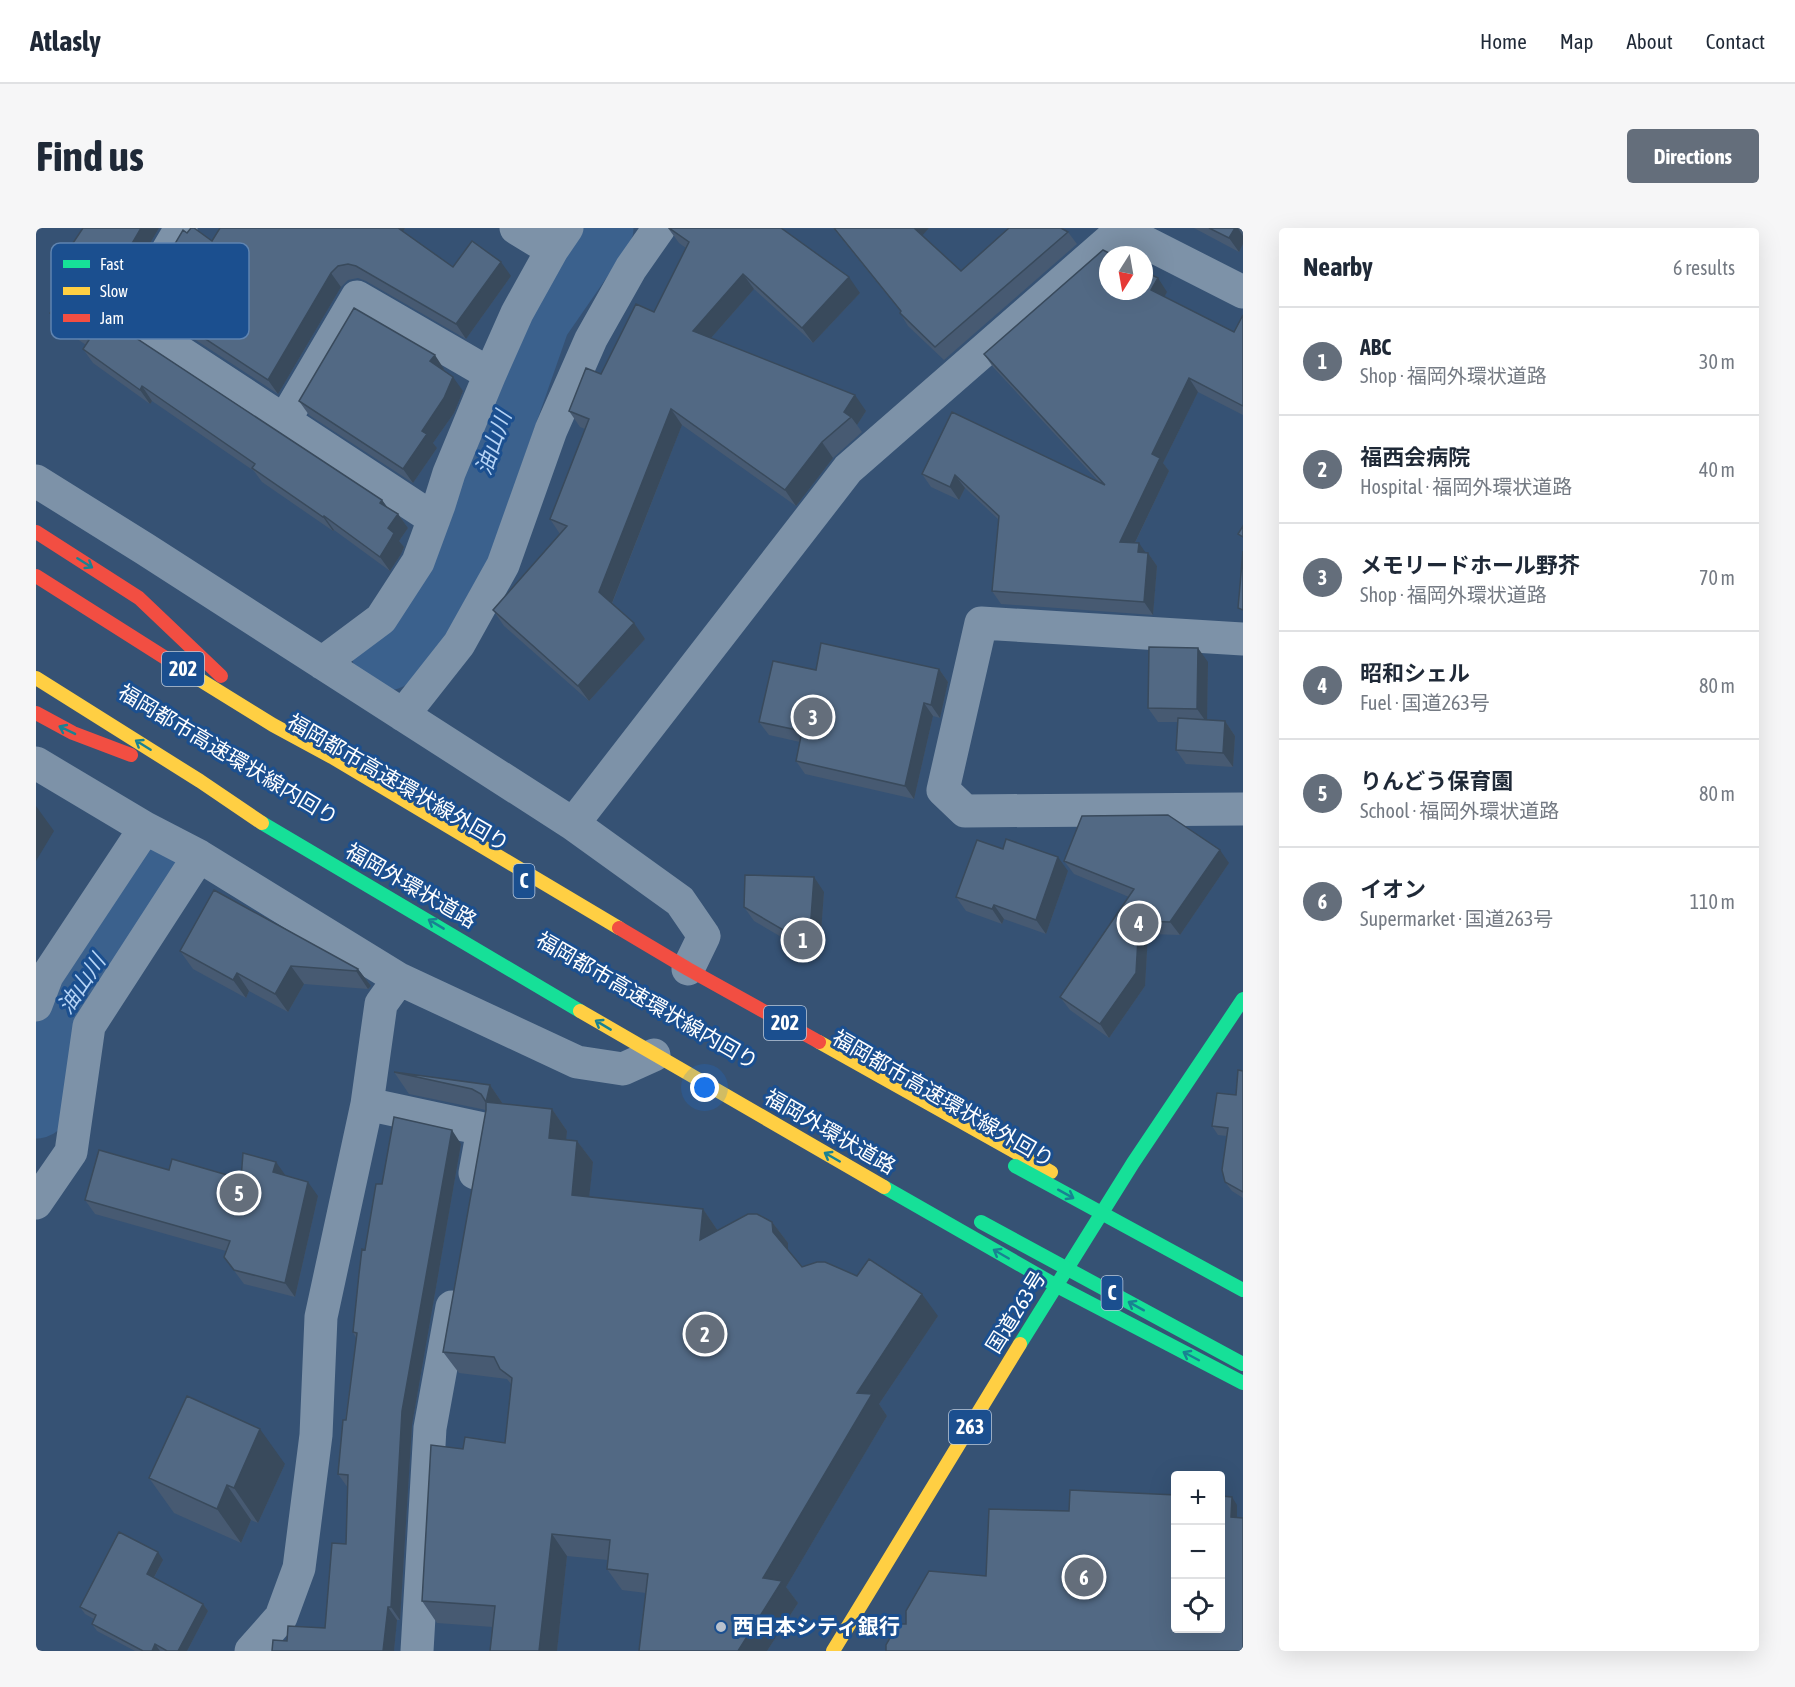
<!DOCTYPE html>
<meta charset="utf-8">
<style>
body{margin:0;font-family:"Asap Condensed","Noto Sans JP",sans-serif;background:#f6f6f7;color:#1f2937}
.controls{position:absolute;right:18px;bottom:18px;display:grid;overflow:hidden;border-radius:6px;box-shadow:0 6px 24px #0002}
.controls button{width:54px;height:54px;display:grid;place-items:center;padding:0;border:0;border-bottom:2px solid #e0e1e3;background:#fff;color:#1f2937;font:30px sans-serif}
.compass{position:absolute;left:1063px;top:18px;width:54px;height:54px;border-radius:50%;background:#fff;box-shadow:0 6px 24px #0002;rotate:191deg}
.you{position:absolute;left:669px;top:860px;width:21px;height:21px;margin:-15px;border:4px solid #fff;border-radius:50%;background:#1a73e8;box-shadow:0 0 0 9px #1a73e833}
.badge{display:grid;place-items:center;width:39px;height:39px;border-radius:50%;background:#646e7b;color:#fff;font-size:20px;font-weight:700}
.pin{position:absolute;translate:-50% -50%;border:3px solid #fff;box-shadow:0 2px 6px #0006}
.list{margin:0;padding:0;list-style:none}
h2{display:flex;justify-content:space-between;align-items:center;height:78px;margin:0;padding:0 24px;font-size:26px}
h2 small{font-size:20px;font-weight:400;color:#747a83}
.list li{display:grid;grid-template-columns:39px 1fr auto;gap:18px;align-items:center;box-sizing:border-box;height:108px;padding:0 24px;border-top:2px solid #e0e1e3}
.list b{display:block;font-size:22px;white-space:nowrap}
.list p{margin:0;font-size:20px;white-space:nowrap;color:#747a83}
.list em{font-size:20px;font-style:normal;color:#747a83}
.icon{flex:none;width:33px;height:33px;fill:none;stroke:currentColor;stroke-width:2;stroke-linecap:round;stroke-linejoin:round}
.map{position:relative;flex:none;width:1207px;height:1423px;overflow:hidden;border-radius:6px}
header{display:flex;align-items:center;gap:36px;box-sizing:border-box;height:84px;padding:0 30px;background:#fff;border-bottom:2px solid #e0e1e3}
header strong{font-size:28px}
nav{display:flex;gap:33px;margin-inline-start:auto;font-size:21px}
.intro{display:flex;align-items:center;justify-content:space-between;box-sizing:border-box;height:144px;padding:0 36px}
h1{margin:0;font-size:42px}
.button{padding:15px 27px;border-radius:6px;background:#646e7b;color:#fff;font-size:21px;font-weight:700}
main{display:flex;gap:36px;padding:0 36px}
aside{flex:1;background:#fff;border-radius:6px;box-shadow:0 6px 24px #0002}
.map>svg:first-child{display:block}
.lines{fill:none;stroke-linecap:round;stroke-linejoin:round}
.river{stroke:#3b618d;stroke-width:69}
.street{stroke:#7d92a8;stroke-width:33}
.fast{stroke:#16e098;stroke-width:14}
.slow{stroke:#ffcf43;stroke-width:14}
.jam{stroke:#f24e42;stroke-width:14}
.fast-bridge{stroke:#16e098;stroke-width:14}
.wall{fill:#475a72}
.shaded-wall{fill:#394a5c}
.building{fill:#526984;stroke:#394a5c;stroke-width:1.5}
.oneway{stroke:#198292}
.poi-dot{fill:#b9c2ce;stroke:#1b4f8f;stroke-width:2}
.labels{text-anchor:middle;stroke-width:6;stroke-linejoin:round;paint-order:stroke}
.shield{fill:#1b4f8f;stroke:#bbcadd;stroke-width:1.5}
.shield-label{font-size:20px;font-weight:bold;fill:#fff}
.street-label{font-size:21px;fill:#fff;stroke:#1b4f8f}
.poi-label{font-size:21px;font-weight:bold;fill:#fff;stroke:#1b4f8f;text-anchor:start}
.water-label{font-size:22px;font-style:italic;fill:#b5d3f5;stroke:#1b4f8f}
.key{fill:#1b4f8f;stroke:#5f84b1;stroke-width:1.5}
.key-label{font-size:16px;fill:#fff}
</style>
<header>
<strong>Atlasly</strong>
<nav><a>Home</a><a>Map</a><a>About</a><a>Contact</a></nav>
</header>
<div class="intro"><h1>Find us</h1><a class="button">Directions</a></div>
<main>
<div class="map">
<svg width="1207" height="1423" viewBox="0 0 1207 1423">
<rect width="100%" height="100%" fill="#365274"/>
<g class="lines">
<!-- river -->
<path class="river" d="M 351,428 L 390,393 L 414,337 L 500,91 L 563,0
M 0,876 L 9,842 L 16,799 L 119,647"/>
<!-- street -->
<path class="street" d="M 145,0 L 92,90 L 398,291
M 480,0 L 516,22
M 1081,0 L 1207,64
M 248,193 L 321,69 L 454,146
M 0,253 L 109,321 L 537,596 L 644,673 L 668,708 L 652,741
M 1207,411 L 945,395 L 907,562 L 929,583 L 1207,581
M 286,435 L 345,391 L 382,334 L 403,277 L 413,245 L 454,146 L 481,85 L 516,22 L 531,0
M 367,487 L 423,416 L 467,337 L 515,202 L 555,111 L 595,40 L 623,0
M 0,535 L 109,600 L 163,628 L 363,751 L 541,834 L 587,841 L 618,827
M 537,596 L 812,241 L 1088,0
M 0,777 L 11,748 L 109,600
M 331,876 L 447,901 L 439,945
M 0,975 L 35,924 L 53,798 L 163,628
M 215,1423 L 245,1389 L 263,1340 L 280,1207 L 285,1089 L 331,876 L 345,776 L 363,751
M 381,1423 L 394,1200 L 416,1079"/>
<!-- fast -->
<path class="fast" d="M 226,595 L 544,783
M 848,959 L 1021,1058 L 1207,1155
M 984,1116 L 1097,935 L 1207,771"/>
<!-- slow -->
<path class="slow" d="M 0,450 L 164,553 L 226,595
M 161,450 L 237,497 L 296,529 L 583,700
M 544,783 L 848,959
M 783,814 L 1015,944
M 797,1423 L 984,1116"/>
<!-- jam -->
<path class="jam" d="M 0,304 L 103,370 L 185,448
M 0,348 L 161,450
M 0,485 L 37,505 L 95,527
M 583,700 L 652,741 L 783,814"/>
<!-- fast-bridge -->
<path class="fast-bridge" d="M 979,938 L 1207,1062
M 945,994 L 1207,1136"/>
</g>
<!-- wall -->
<path class="wall" d="M 47,0 L 123,0 L 76,81 L 73,89 L 74,93 L 346,272 L 352,280 L 362,286 L 372,300 L 363,313 L 368,319 L 365,326 L 354,343 L 298,302 L 297,303 L 226,254 L 218,243 L 116,173 L 114,176 L 57,135 L 47,121 L 50,117 L 24,99 L 14,85 L 52,32 L 47,29 L 37,15 Z
M 184,0 L 369,0 L 367,4 L 417,39 L 475,48 L 430,111 L 330,53 L 322,50 L 312,52 L 305,59 L 242,166 L 117,84 L 107,70 L 151,5 L 176,13 Z
M 632,0 L 824,65 L 777,115 L 718,61 L 675,110 L 830,183 L 821,197 L 826,204 L 797,230 L 760,278 L 646,197 L 576,376 L 609,411 L 553,473 L 468,398 L 457,382 L 524,306 L 514,291 L 549,201 L 544,199 L 533,183 L 618,84 L 650,20 L 643,15 Z
M 797,0 L 893,0 L 886,7 L 925,43 L 1032,4 L 1041,16 L 908,132 L 872,98 L 864,85 L 865,84 Z
M 1158,0 L 1207,0 L 1207,16 L 1203,24 Z
M 1131,64 L 1128,69 L 1198,104 L 1207,87 L 1207,187 L 1162,164 L 1127,235 L 1133,243 L 1099,315 L 1109,325 L 1112,325 L 1121,338 L 1117,387 L 965,376 L 956,363 L 963,292 L 929,260 L 923,272 L 895,259 L 886,246 L 1063,254 L 957,139 L 948,126 Z
M 408,141 L 408,143 L 427,163 L 418,185 L 397,215 L 401,220 L 377,255 L 273,187 L 263,173 Z
M 1172,434 L 1171,492 L 1189,493 L 1199,508 L 1197,539 L 1150,536 L 1140,522 L 1142,494 L 1122,494 L 1112,480 Z
M 903,441 L 912,454 L 904,490 L 897,488 L 878,571 L 769,546 L 760,533 L 764,514 L 733,507 L 723,494 L 780,442 Z
M 1028,633 L 1193,635 L 1144,707 L 1112,706 L 1109,758 L 1073,810 L 1034,782 L 1024,769 L 1093,669 L 1038,646 Z
M 1032,643 L 1010,706 L 968,691 L 966,696 L 930,683 L 920,669 Z
M 788,664 L 783,731 L 718,693 L 708,679 Z
M 144,723 L 322,741 L 335,758 L 332,761 L 268,756 L 252,784 L 213,763 L 210,770 L 157,741 Z
M 1207,843 L 1207,970 L 1196,963 L 1189,954 L 1191,908 L 1182,907 L 1176,898 L 1200,867 Z
M 358,844 L 454,857 L 467,876 L 516,881 L 531,903 L 530,911 L 541,913 L 557,934 L 553,969 L 667,981 L 682,1003 L 736,994 L 752,1015 L 752,1022 L 766,1039 L 902,1088 L 843,1176 L 851,1188 L 750,1359 L 762,1375 L 731,1423 L 603,1423 L 610,1365 L 586,1362 L 571,1341 L 572,1332 L 531,1328 L 521,1423 L 454,1423 L 457,1399 L 401,1395 L 386,1373 L 427,1221 L 469,1215 L 475,1156 L 471,1151 L 423,1145 L 407,1124 L 450,882 L 373,866 Z
M 425,916 L 376,1197 L 364,1392 L 361,1392 L 358,1423 L 236,1423 L 251,1413 L 289,1400 L 310,1316 L 312,1260 L 302,1246 L 320,1110 L 317,1104 L 329,1022 L 346,956 Z
M 133,942 L 205,951 L 249,947 L 282,968 L 259,1069 L 208,1056 L 188,1029 L 190,1023 L 59,986 L 49,972 Z
M 249,1236 L 222,1295 L 215,1292 L 205,1315 L 138,1285 L 113,1250 Z
M 127,1332 L 118,1350 L 167,1376 L 172,1383 L 151,1423 L 99,1423 L 61,1403 L 56,1396 L 58,1391 L 49,1386 L 44,1379 Z"/>
<!-- shaded-wall -->
<path class="shaded-wall" d="M 105,0 L 123,0 L 76,81 L 73,89 L 75,98 L 65,84 L 63,75 L 66,67 Z
M 357,0 L 369,0 L 364,9 Z
M 877,0 L 893,0 L 884,10 Z
M 1199,0 L 1202,0 L 1207,8 L 1207,16 L 1203,24 L 1193,10 Z
M 465,34 L 475,48 L 430,111 L 420,96 Z
M 295,45 L 305,59 L 242,166 L 232,152 Z
M 707,46 L 718,61 L 668,118 L 657,103 Z
M 813,49 L 824,65 L 777,115 L 766,100 Z
M 1122,50 L 1131,64 L 1125,75 L 1115,62 Z
M 399,127 L 408,141 L 404,147 L 394,133 Z
M 417,149 L 427,163 L 418,185 L 397,215 L 401,220 L 377,255 L 367,241 L 386,203 Z
M 1153,150 L 1162,164 L 1127,235 L 1133,243 L 1093,327 L 1084,314 L 1116,226 Z
M 106,158 L 116,173 L 114,176 L 104,162 Z
M 819,167 L 830,183 L 821,197 L 815,189 L 808,184 Z
M 635,181 L 646,197 L 574,380 L 563,364 Z
M 786,214 L 797,230 L 760,278 L 749,262 Z
M 919,247 L 929,260 L 923,272 L 914,259 Z
M 346,272 L 356,286 L 344,275 Z
M 362,286 L 372,300 L 363,313 L 368,319 L 365,326 L 354,343 L 344,329 L 352,300 Z
M 288,288 L 298,302 L 297,303 L 287,289 Z
M 1103,315 L 1112,328 L 1112,325 L 1121,338 L 1117,387 L 1108,374 L 1102,324 Z
M 598,395 L 609,411 L 553,473 L 542,458 Z
M 1162,420 L 1172,434 L 1171,495 L 1161,481 Z
M 903,441 L 912,454 L 904,490 L 895,477 Z
M 888,475 L 897,488 L 878,571 L 869,558 Z
M 1189,493 L 1199,508 L 1197,539 L 1187,525 Z
M 0,578 L 18,603 L 0,633 Z
M 1184,622 L 1193,635 L 1144,707 L 1134,694 Z
M 1022,629 L 1032,643 L 1010,706 L 1000,692 Z
M 778,649 L 788,664 L 783,731 L 773,717 Z
M 958,677 L 968,691 L 966,696 L 956,681 Z
M 1103,693 L 1112,706 L 1109,758 L 1073,810 L 1064,796 Z
M 255,738 L 268,756 L 252,784 L 239,766 Z
M 322,741 L 335,758 L 332,761 L 320,743 Z
M 201,745 L 213,763 L 210,770 L 197,752 Z
M 454,857 L 469,879 L 450,874 Z
M 516,881 L 531,903 L 528,932 L 513,910 Z
M 416,902 L 425,916 L 376,1197 L 364,1392 L 355,1379 L 366,1183 Z
M 541,913 L 557,934 L 551,989 L 536,967 Z
M 240,934 L 250,948 L 237,944 Z
M 272,954 L 282,968 L 259,1069 L 249,1055 Z
M 667,981 L 682,1003 L 664,1012 Z
M 736,994 L 752,1015 L 752,1026 L 737,1004 Z
M 886,1066 L 902,1088 L 843,1176 L 851,1188 L 750,1359 L 762,1375 L 731,1423 L 702,1423 L 727,1350 L 821,1165 Z
M 224,1201 L 249,1236 L 222,1295 L 198,1260 Z
M 191,1257 L 215,1292 L 205,1315 L 181,1281 Z
M 1196,1269 L 1201,1277 L 1201,1297 L 1195,1289 Z
M 516,1306 L 531,1328 L 521,1423 L 503,1423 Z
M 122,1324 L 127,1332 L 116,1353 L 111,1346 Z
M 167,1376 L 172,1383 L 151,1423 L 142,1423 Z
M 352,1379 L 361,1392 L 358,1423 L 347,1423 Z
M 119,1416 L 124,1423 L 116,1423 Z"/>
<!-- building -->
<path class="building" d="M 47,0 L 105,0 L 66,67 L 63,75 L 65,84 L 71,91 L 346,272 L 344,275 L 362,286 L 352,300 L 358,305 L 355,311 L 344,329 L 288,288 L 287,289 L 216,240 L 219,236 L 106,158 L 104,162 L 47,121 L 53,112 L 14,85 L 56,27 L 37,15 Z
M 155,0 L 158,0 L 176,13 L 184,0 L 362,0 L 417,39 L 436,13 L 465,34 L 420,96 L 320,38 L 312,36 L 302,38 L 295,45 L 232,152 L 107,70 L 147,2 L 151,5 Z
M 633,0 L 745,0 L 813,49 L 766,100 L 707,46 L 657,103 L 819,167 L 808,184 L 815,189 L 786,214 L 749,262 L 635,181 L 563,364 L 598,395 L 542,458 L 457,382 L 531,298 L 514,291 L 553,191 L 533,183 L 550,140 L 565,146 L 600,76 L 618,84 L 653,14 Z
M 798,0 L 878,0 L 925,43 L 973,0 L 1025,0 L 1032,4 L 899,119 L 864,85 L 865,83 Z
M 1173,0 L 1199,0 L 1193,10 Z
M 1067,22 L 1077,27 L 1072,27 L 1072,63 L 1108,63 L 1108,43 L 1122,50 L 1115,62 L 1198,104 L 1207,87 L 1207,178 L 1153,150 L 1116,226 L 1124,230 L 1084,314 L 1103,315 L 1102,324 L 1112,325 L 1108,374 L 956,363 L 963,288 L 919,247 L 914,259 L 886,246 L 916,184 L 1069,257 L 948,126 Z
M 318,80 L 399,127 L 394,133 L 417,149 L 408,170 L 386,203 L 391,206 L 367,241 L 263,173 Z
M 1207,298 L 1207,309 L 1202,306 Z
M 1207,323 L 1207,382 L 1202,380 Z
M 785,415 L 903,441 L 895,477 L 888,475 L 869,558 L 760,533 L 766,503 L 723,494 L 737,433 L 780,442 Z
M 1113,419 L 1162,420 L 1161,481 L 1112,480 Z
M 1142,490 L 1189,493 L 1187,525 L 1140,522 Z
M 1132,587 L 1184,622 L 1134,694 L 1103,693 L 1100,745 L 1064,796 L 1024,769 L 1098,661 L 1028,633 L 1046,588 Z
M 970,611 L 1022,629 L 1000,692 L 958,677 L 956,681 L 920,669 L 941,612 L 967,621 Z
M 709,647 L 778,649 L 773,717 L 708,679 Z
M 178,662 L 322,741 L 320,743 L 255,738 L 239,766 L 201,745 L 197,752 L 144,723 Z
M 1202,842 L 1207,843 L 1207,964 L 1189,954 L 1186,942 L 1192,900 L 1176,898 L 1181,865 L 1200,867 Z
M 358,844 L 454,857 L 450,874 L 516,881 L 513,910 L 541,913 L 536,967 L 667,981 L 664,1012 L 712,986 L 721,986 L 736,994 L 737,1004 L 766,1039 L 781,1034 L 789,1034 L 821,1048 L 833,1031 L 886,1066 L 821,1165 L 836,1166 L 727,1350 L 746,1353 L 702,1423 L 603,1423 L 612,1346 L 571,1341 L 574,1312 L 516,1306 L 503,1423 L 454,1423 L 459,1378 L 386,1373 L 395,1217 L 427,1221 L 429,1209 L 469,1215 L 476,1150 L 464,1141 L 458,1129 L 407,1124 L 450,882 L 450,874 L 445,866 L 436,861 Z
M 358,889 L 416,902 L 366,1183 L 355,1379 L 352,1379 L 347,1423 L 236,1423 L 237,1412 L 251,1413 L 252,1398 L 289,1400 L 296,1315 L 310,1316 L 312,1247 L 302,1246 L 307,1192 L 310,1192 L 321,1105 L 317,1104 L 323,1046 L 326,1021 L 329,1022 L 340,956 L 346,956 Z
M 63,922 L 133,942 L 136,931 L 205,951 L 207,925 L 240,934 L 237,944 L 272,954 L 249,1055 L 198,1042 L 188,1029 L 194,1013 L 49,972 Z
M 151,1168 L 224,1201 L 198,1260 L 191,1257 L 181,1281 L 113,1250 Z
M 1034,1262 L 1140,1267 L 1140,1401 L 1185,1401 L 1185,1268 L 1196,1269 L 1195,1289 L 1207,1290 L 1207,1423 L 850,1423 L 850,1417 L 862,1396 L 870,1396 L 870,1383 L 893,1343 L 950,1348 L 953,1281 L 1033,1283 Z
M 83,1304 L 122,1324 L 111,1346 L 167,1376 L 142,1423 L 131,1423 L 119,1416 L 116,1423 L 107,1423 L 56,1396 L 60,1387 L 44,1379 Z"/>
<!-- one-way arrows -->
<defs><path id="oneway-shaft" d="M-6 0H5M1.5-3L5.5 0L1.5 3" fill="none" stroke-width="1.6" stroke-linecap="round" stroke-linejoin="round" transform="scale(1.5)"/></defs>
<g class="oneway">
<use href="#oneway-shaft" transform="translate(49 335) rotate(32)"/>
<use href="#oneway-shaft" transform="translate(31 502) rotate(-154)"/>
<use href="#oneway-shaft" transform="translate(107 517) rotate(-148)"/>
<use href="#oneway-shaft" transform="translate(400 696) rotate(-149)"/>
<use href="#oneway-shaft" transform="translate(567 797) rotate(-149)"/>
<use href="#oneway-shaft" transform="translate(796 929) rotate(-150)"/>
<use href="#oneway-shaft" transform="translate(1030 966) rotate(29)"/>
<use href="#oneway-shaft" transform="translate(965 1026) rotate(-150)"/>
<use href="#oneway-shaft" transform="translate(1100 1078) rotate(-151)"/>
<use href="#oneway-shaft" transform="translate(1155 1128) rotate(-152)"/>
</g>
<!-- markers -->
<circle class="poi-dot" cx="685" cy="1399" r="6"/>
<g class="labels">
<!-- shield labels -->
<g class="shield">
<rect x="126" y="424" width="42" height="34" rx="4.5"/>
<rect x="477.5" y="636" width="21" height="34" rx="4.5"/>
<rect x="728" y="778" width="42" height="34" rx="4.5"/>
<rect x="1065.5" y="1048" width="21" height="34" rx="4.5"/>
<rect x="913" y="1182" width="42" height="34" rx="4.5"/>
</g>
<g class="shield-label">
<text x="147" y="448">202</text>
<text x="488" y="660">C</text>
<text x="749" y="802">202</text>
<text x="1076" y="1072">C</text>
<text x="934" y="1206">263</text>
</g>
<!-- street labels -->
<g class="street-label">
<text transform="translate(192 527) rotate(31)" y="7">福岡都市高速環状線内回り</text>
<text transform="translate(362 555) rotate(30)" y="7">福岡都市高速環状線外回り</text>
<text transform="translate(375 658) rotate(30)" y="7">福岡外環状道路</text>
<text transform="translate(611 773) rotate(30)" y="7">福岡都市高速環状線内回り</text>
<text transform="translate(907 871) rotate(30)" y="7">福岡都市高速環状線外回り</text>
<text transform="translate(794 904) rotate(30)" y="7">福岡外環状道路</text>
<text transform="translate(980 1084) rotate(-58)" y="7">国道263号</text>
</g>
<!-- poi labels -->
<g class="poi-label">
<text x="697" y="1406">西日本シティ銀行</text>
</g>
<!-- water labels -->
<g class="water-label">
<text transform="translate(457 215) rotate(-71)" y="8">油山川</text>
<text transform="translate(45 756) rotate(-56)" y="8">油山川</text>
</g>
</g>
<!-- legend -->
<rect x="15" y="15" width="198" height="96" rx="9" class="key"/>
<rect x="27" y="32" width="27" height="8" fill="#16e098"/>
<rect x="27" y="59" width="27" height="8" fill="#ffcf43"/>
<rect x="27" y="86" width="27" height="8" fill="#f24e42"/>
<g class="key-label">
<text x="64" y="42">Fast</text>
<text x="64" y="69">Slow</text>
<text x="64" y="96">Jam</text>
</g>
</svg>
<div class="controls">
<button>+</button>
<button>−</button>
<button><svg class="icon" aria-label="locate" viewBox="0 0 24 24"><circle cx="12" cy="12" r="6"/><path d="M12 2v4M12 18v4M2 12h4M18 12h4"/></svg></button>
</div>
<svg class="compass" viewBox="-18 -18 36 36"><path d="M0-13l5 13h-10z" fill="#e53935"/><path d="M0 13l5-13h-10z" fill="#747a83"/></svg>
<div class="you"></div>
<div class="pin badge" style="left:767px;top:712px">1</div>
<div class="pin badge" style="left:669px;top:1106px">2</div>
<div class="pin badge" style="left:777px;top:489px">3</div>
<div class="pin badge" style="left:1103px;top:695px">4</div>
<div class="pin badge" style="left:203px;top:965px">5</div>
<div class="pin badge" style="left:1048px;top:1349px">6</div>
</div>
<aside>
<h2>Nearby<small>6 results</small></h2>
<ul class="list">
<li><span class="badge">1</span><div><b>ABC</b><p>Shop · 福岡外環状道路</p></div><em>30 m</em></li>
<li><span class="badge">2</span><div><b>福西会病院</b><p>Hospital · 福岡外環状道路</p></div><em>40 m</em></li>
<li><span class="badge">3</span><div><b>メモリードホール野芥</b><p>Shop · 福岡外環状道路</p></div><em>70 m</em></li>
<li><span class="badge">4</span><div><b>昭和シェル</b><p>Fuel · 国道263号</p></div><em>80 m</em></li>
<li><span class="badge">5</span><div><b>りんどう保育園</b><p>School · 福岡外環状道路</p></div><em>80 m</em></li>
<li><span class="badge">6</span><div><b>イオン</b><p>Supermarket · 国道263号</p></div><em>110 m</em></li>
</ul>
</aside>
</main>
